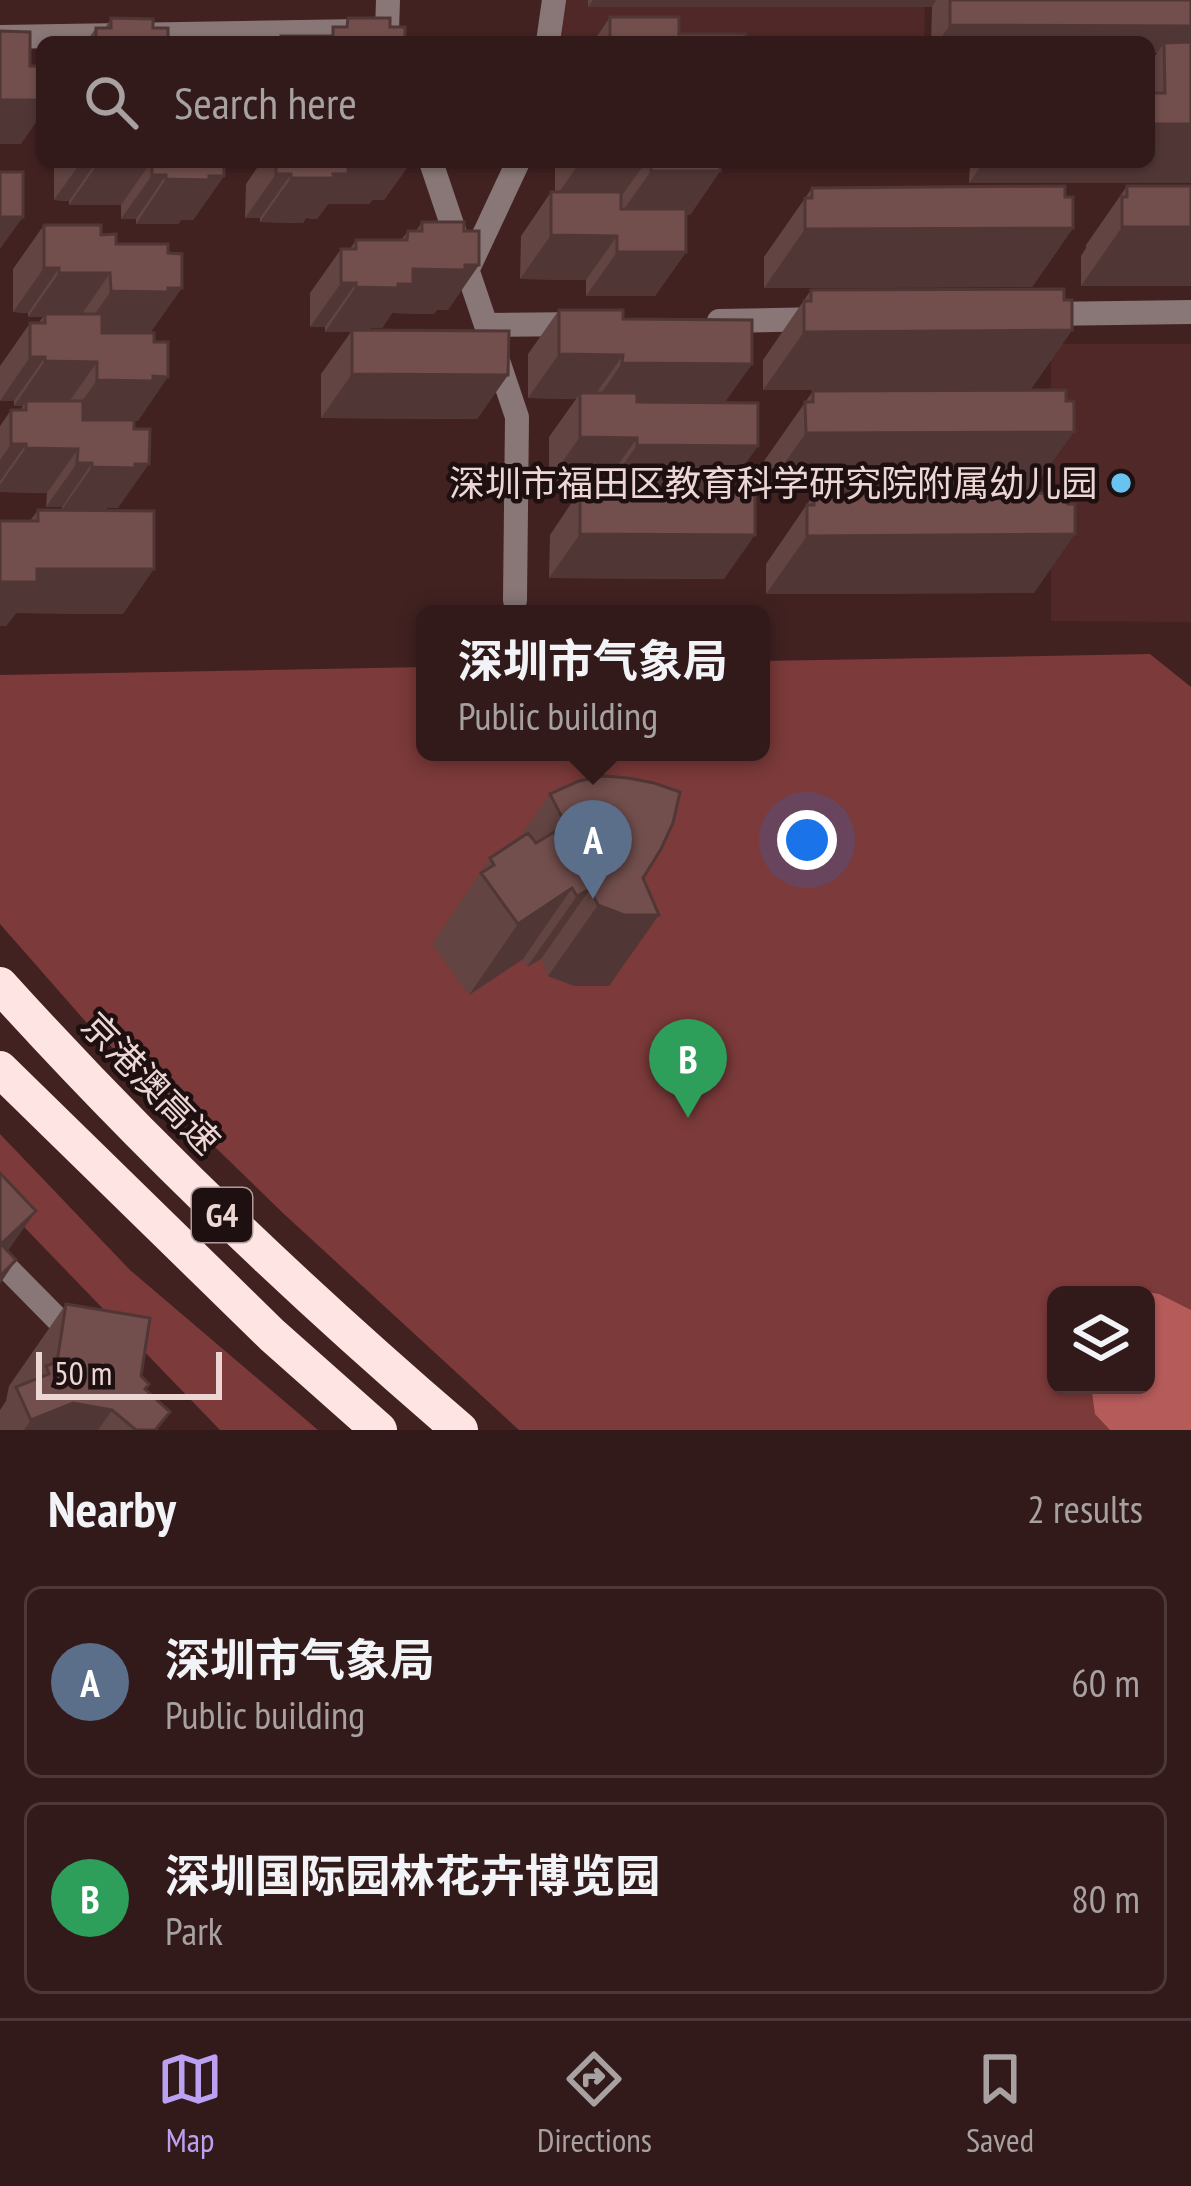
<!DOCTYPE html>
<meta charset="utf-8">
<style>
body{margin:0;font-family:"PT Sans Narrow","Noto Sans SC",sans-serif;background:#3d2726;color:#f1f3f6}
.controls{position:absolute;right:36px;bottom:36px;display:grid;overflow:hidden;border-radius:18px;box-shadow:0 3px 9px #0004}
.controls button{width:108px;height:108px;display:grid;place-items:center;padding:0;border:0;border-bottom:3px solid #4c3838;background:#311a19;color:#f1f3f6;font:60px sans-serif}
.scale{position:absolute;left:36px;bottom:30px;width:186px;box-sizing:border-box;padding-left:12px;border:6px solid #ecd7d5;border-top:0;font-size:33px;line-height:42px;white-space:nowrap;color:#ecd7d5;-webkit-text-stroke:9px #1e1010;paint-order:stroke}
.you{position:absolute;left:807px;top:840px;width:42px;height:42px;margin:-30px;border:9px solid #fff;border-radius:50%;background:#1a73e8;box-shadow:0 0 0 18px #1a73e833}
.badge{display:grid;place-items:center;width:78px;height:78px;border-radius:50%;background:#bca0f2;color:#fff;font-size:39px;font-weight:700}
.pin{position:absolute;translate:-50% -99px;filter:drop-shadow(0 3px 6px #0008)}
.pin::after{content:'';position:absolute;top:63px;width:42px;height:36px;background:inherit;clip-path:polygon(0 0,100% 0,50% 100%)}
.popup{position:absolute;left:416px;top:605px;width:354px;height:156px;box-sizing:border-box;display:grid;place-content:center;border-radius:18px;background:#311a19;filter:drop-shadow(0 3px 9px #0005);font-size:39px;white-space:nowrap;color:#a8a1a2}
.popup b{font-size:45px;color:#f1f3f6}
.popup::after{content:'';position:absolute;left:50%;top:100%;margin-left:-24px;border:24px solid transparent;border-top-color:#311a19}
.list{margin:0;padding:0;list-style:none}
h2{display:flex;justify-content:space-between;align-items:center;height:156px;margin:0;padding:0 48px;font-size:51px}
h2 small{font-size:39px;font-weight:400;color:#a8a1a2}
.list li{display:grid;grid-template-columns:78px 1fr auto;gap:36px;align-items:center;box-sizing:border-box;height:192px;margin:0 24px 24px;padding:0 24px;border:3px solid #4c3838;border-radius:18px}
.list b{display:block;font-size:45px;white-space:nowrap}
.list p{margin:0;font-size:39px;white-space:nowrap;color:#a8a1a2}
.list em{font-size:39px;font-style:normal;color:#a8a1a2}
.icon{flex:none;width:66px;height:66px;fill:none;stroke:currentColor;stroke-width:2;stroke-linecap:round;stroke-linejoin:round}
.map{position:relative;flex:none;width:1191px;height:1430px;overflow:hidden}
.search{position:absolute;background:#311a19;box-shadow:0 3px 9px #0004;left:36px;right:36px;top:36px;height:132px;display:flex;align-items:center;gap:30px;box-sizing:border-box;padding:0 42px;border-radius:18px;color:#a8a1a2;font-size:45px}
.sheet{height:588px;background:#311a19}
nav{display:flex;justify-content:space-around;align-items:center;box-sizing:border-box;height:168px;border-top:3px solid #4c3838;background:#311a19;font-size:33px;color:#a8a1a2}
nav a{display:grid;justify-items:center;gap:6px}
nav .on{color:#bca0f2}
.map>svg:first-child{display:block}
.built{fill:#4f2827}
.green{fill:#7c3a3a;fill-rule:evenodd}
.water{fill:#b55c5b}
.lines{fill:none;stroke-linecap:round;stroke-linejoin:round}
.street{stroke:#887776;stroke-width:24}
.highway{stroke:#fee4e2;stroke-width:36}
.wall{fill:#624442}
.shaded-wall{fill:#503736}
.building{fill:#724f4d;stroke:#503736;stroke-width:3}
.poi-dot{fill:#69c3f1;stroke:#1e1010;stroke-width:4.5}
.labels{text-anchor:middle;stroke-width:9;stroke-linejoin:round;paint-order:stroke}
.shield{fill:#1e1010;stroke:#ae9b9a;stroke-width:3}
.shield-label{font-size:33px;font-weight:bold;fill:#ecd7d5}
.poi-label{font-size:36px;fill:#ecd7d5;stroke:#1e1010;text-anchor:end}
.street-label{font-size:36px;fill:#ecd7d5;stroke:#1e1010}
</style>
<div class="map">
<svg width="1191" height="1430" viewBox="0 0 1191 1430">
<rect width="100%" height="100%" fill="#412221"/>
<!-- built -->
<path class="built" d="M 564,0 L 925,0 L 924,42 L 561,42 Z
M 1051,344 L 1191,344 L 1191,622 L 1051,621 Z"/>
<!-- green -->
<path class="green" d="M 1150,654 L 1191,687 L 1191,1430 L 519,1430 L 284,1214 L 86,1022 L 0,924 L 0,675 L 425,667 L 425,752 L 761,752 L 761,661 ZM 1056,1295 L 1146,1295 L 1146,1385 L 1056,1385 Z
M 0,1134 L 130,1270 L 318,1430 L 220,1430 L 0,1202 Z"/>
<!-- water -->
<path class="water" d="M 1135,1290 L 1159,1294 L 1191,1310 L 1191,1430 L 1110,1430 L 1095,1414 L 1091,1385 L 1146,1385 L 1146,1295 L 1111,1295 L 1115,1291 Z"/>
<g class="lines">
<!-- street -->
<path class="street" d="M 388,0 L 387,31 L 391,42
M 0,37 L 360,31
M 548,42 L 554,0
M 431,162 L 517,417 L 515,600
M 467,271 L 518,162
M 1043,314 L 1191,312
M 719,321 L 823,319
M 486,325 L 583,324
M 0,1261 L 79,1341"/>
<!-- highway -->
<path class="highway" d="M 0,985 C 143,1143 298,1291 460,1430
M 0,1069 L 272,1335 L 379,1430"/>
</g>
<!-- wall -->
<path class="wall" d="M 588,0 L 1191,0 L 1191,183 L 969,183 L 970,162 L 1149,162 L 1149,64 L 1157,53 L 1149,53 L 1149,42 L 931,42 L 932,7 L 588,7 Z
M 610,17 L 679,34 L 745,42 L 593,42 Z
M 111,18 L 153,28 L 168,38 L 220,42 L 86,42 L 96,28 L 105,28 Z
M 57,162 L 224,162 L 224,176 L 193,220 L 181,220 L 178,224 L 136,224 L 136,219 L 121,219 L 121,205 L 69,205 L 69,201 L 54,200 L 54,166 Z
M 261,162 L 411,162 L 384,200 L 372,200 L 369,204 L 328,204 L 317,219 L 306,218 L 303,223 L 260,222 L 260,218 L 245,218 L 246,184 Z
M 555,162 L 720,162 L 720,171 L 690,215 L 686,215 L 686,252 L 655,296 L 586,296 L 586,280 L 520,279 L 521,236 L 551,192 L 555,192 Z
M 1127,186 L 1191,186 L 1191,286 L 1081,286 L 1081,256 L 1086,248 L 1086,245 Z
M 812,188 L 1065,197 L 1073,228 L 1032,287 L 764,288 L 764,257 Z
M 422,222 L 448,310 L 437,310 L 434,314 L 392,313 L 382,328 L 370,328 L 368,330 L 508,375 L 477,419 L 321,418 L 321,374 L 351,332 L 325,332 L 325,327 L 310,327 L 310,293 L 341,249 L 350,249 L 356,240 L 401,240 L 408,231 L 416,231 Z
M 44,225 L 101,235 L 116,244 L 151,332 L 139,333 L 138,421 L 134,421 L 118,508 L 107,508 L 105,511 L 123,614 L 16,613 L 6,626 L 30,521 L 38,510 L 61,510 L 62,507 L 46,507 L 47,493 L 0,492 L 0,426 L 11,410 L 20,410 L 23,406 L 14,406 L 14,401 L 0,401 L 0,366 L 30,323 L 38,323 L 43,317 L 28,317 L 28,313 L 13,312 L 13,269 Z
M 811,290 L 1064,300 L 1072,330 L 1031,389 L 763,390 L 763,360 Z
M 559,310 L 623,319 L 752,364 L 724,402 L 727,490 L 606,490 L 606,482 L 549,481 L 549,437 L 576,399 L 528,398 L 528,354 Z
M 813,391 L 1066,401 L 1032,490 L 764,492 L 764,461 Z
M 580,490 L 724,579 L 549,578 L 550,535 Z
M 814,494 L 1068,504 L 1034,593 L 766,594 L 766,564 Z
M 550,794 L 643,878 L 609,986 L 574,986 L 548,976 L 541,959 L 527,967 L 523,959 L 469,995 L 432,944 L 490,858 L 519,838 Z
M 66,1304 L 141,1376 L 158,1430 L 0,1430 L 0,1410 L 6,1401 L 9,1386 Z"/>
<!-- shaded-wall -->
<path class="shaded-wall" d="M 593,0 L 936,0 L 932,7 L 588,7 Z
M 950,25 L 1191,26 L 1191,53 L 1164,43 L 1157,53 L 1149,53 L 1149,42 L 938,42 Z
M 0,100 L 42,100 L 42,114 L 21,144 L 0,144 Z
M 1149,124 L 1191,124 L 1191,183 L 969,183 L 984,162 L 1149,162 Z
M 81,162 L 96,162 L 69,201 L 54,200 Z
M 99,162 L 151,162 L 121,205 L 69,205 Z
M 347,162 L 411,162 L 384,200 L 372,200 L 369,204 L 328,204 L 317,219 L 306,218 L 303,223 L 260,222 L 291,178 L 333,174 Z
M 580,162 L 646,162 L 620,198 L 555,198 Z
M 651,171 L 720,171 L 690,215 L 620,215 Z
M 276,174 L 291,174 L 260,218 L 245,218 Z
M 152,175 L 166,175 L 136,219 L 121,219 Z
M 209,176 L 224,176 L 193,220 L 181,220 L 178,224 L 136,224 L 166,179 Z
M 0,217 L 23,217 L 0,249 Z
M 1122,227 L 1191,227 L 1191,286 L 1081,286 Z
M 1073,228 L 1032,287 L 764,288 L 805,229 Z
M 551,235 L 617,236 L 586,280 L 520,279 Z
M 617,252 L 686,252 L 655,296 L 586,296 Z
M 465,265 L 479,265 L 448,310 L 437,310 L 434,314 L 392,313 L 382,328 L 370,328 L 367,332 L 325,332 L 356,287 L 413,269 Z
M 44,268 L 59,268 L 28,313 L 13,312 Z
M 59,273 L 110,273 L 80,317 L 45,314 L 43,317 L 28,317 Z
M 341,283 L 356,283 L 325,327 L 310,327 Z
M 168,288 L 182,288 L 151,332 L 140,332 L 137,336 L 80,335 L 111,291 Z
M 1072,330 L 1031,389 L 763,390 L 804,332 Z
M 559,354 L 623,355 L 592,399 L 580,393 L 576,399 L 528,398 Z
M 30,357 L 45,357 L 14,401 L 0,401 Z
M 45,361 L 97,362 L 66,406 L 26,401 L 23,406 L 14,406 Z
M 622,363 L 752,364 L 721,408 L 592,407 Z
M 352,374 L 508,375 L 477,419 L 321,418 Z
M 153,376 L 168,377 L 138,421 L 66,424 L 97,380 Z
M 1074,432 L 1032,490 L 764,492 L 806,433 Z
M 580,437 L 637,438 L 606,482 L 549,481 Z
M 11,444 L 26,444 L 0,481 L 0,460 Z
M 637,445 L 758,446 L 727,490 L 606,490 Z
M 26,448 L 78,449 L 47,493 L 0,492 L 0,485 Z
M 77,463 L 92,463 L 62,507 L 46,507 Z
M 135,464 L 149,464 L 118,508 L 107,508 L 104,512 L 61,511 L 92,467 Z
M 580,534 L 755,535 L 724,579 L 549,578 Z
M 1075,534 L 1034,593 L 766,594 L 807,536 Z
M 37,569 L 154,569 L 123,614 L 16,613 L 6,626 L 0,626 L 0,582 Z
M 572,888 L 523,959 L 469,995 L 518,924 Z
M 590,889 L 541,959 L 527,967 L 577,896 Z
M 598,905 L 659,915 L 609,986 L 574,986 L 548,976 Z
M 36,1211 L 0,1262 L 0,1246 Z
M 16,1260 L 0,1284 L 0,1276 Z
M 73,1403 L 112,1410 L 98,1430 L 24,1430 L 31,1420 Z"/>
<!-- building -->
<path class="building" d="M 950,0 L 1191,0 L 1191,26 L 950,25 Z
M 610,17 L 679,17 L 679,34 L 745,34 L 745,42 L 610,42 Z
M 111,18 L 153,19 L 153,28 L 168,28 L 168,38 L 220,38 L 220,42 L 96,42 L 96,28 L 111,28 Z
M 348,18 L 390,18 L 390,27 L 405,27 L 405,42 L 281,42 L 281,36 L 333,36 L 333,27 L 347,27 Z
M 0,31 L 30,32 L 30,66 L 42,66 L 42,100 L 0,100 Z
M 1191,42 L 1191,124 L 1149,124 L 1149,93 L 1165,93 L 1164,43 Z
M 152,162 L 224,162 L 224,176 L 209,176 L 209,180 L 166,179 L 166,175 L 152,175 Z
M 276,162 L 348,162 L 348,174 L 333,174 L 334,178 L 291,178 L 291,174 L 276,174 Z
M 651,162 L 720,162 L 720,171 L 651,171 Z
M 0,172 L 23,172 L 23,217 L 0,217 Z
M 1065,186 L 1065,197 L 1073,197 L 1073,228 L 805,229 L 805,198 L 812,198 L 812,188 Z
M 1127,186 L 1191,186 L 1191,227 L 1122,227 L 1122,197 L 1127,197 Z
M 551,192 L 621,192 L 621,209 L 686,209 L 686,252 L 617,252 L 617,236 L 551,235 Z
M 422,222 L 464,222 L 464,231 L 479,231 L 479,265 L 465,265 L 465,270 L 413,269 L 413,284 L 398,284 L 398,288 L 356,287 L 356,283 L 341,283 L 341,249 L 356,249 L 356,240 L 407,240 L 408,231 L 422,231 Z
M 44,225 L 101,225 L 101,235 L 116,234 L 116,244 L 168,244 L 168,253 L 182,254 L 182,288 L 168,288 L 168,292 L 111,291 L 110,273 L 59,273 L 59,268 L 44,268 Z
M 1064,289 L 1064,300 L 1072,300 L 1072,330 L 804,332 L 804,301 L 811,301 L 811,290 Z
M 559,310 L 623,310 L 623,319 L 752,320 L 752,364 L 622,363 L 623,355 L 559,354 Z
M 45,314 L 102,314 L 102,333 L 154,333 L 154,342 L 168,342 L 168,377 L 153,376 L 153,381 L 97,380 L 97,362 L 45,361 L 45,357 L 30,357 L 30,323 L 45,323 Z
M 352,330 L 509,331 L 508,375 L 352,374 Z
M 1066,390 L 1066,401 L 1074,401 L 1074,432 L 806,433 L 805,402 L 813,402 L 813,391 Z
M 580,393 L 637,393 L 637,402 L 758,403 L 758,446 L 637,445 L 637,438 L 580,437 Z
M 26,401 L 83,401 L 83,420 L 134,420 L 134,429 L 150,429 L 149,464 L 135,464 L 135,468 L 92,467 L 92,463 L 77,463 L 78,449 L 26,448 L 26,444 L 11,444 L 11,410 L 26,410 Z
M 580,490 L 755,492 L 755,535 L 580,534 Z
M 1068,493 L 1068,504 L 1075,504 L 1075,534 L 807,536 L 807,505 L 814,505 L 814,494 Z
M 38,510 L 154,511 L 154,569 L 37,569 L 37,582 L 0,582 L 0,521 L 38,521 Z
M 604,776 L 628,778 L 654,783 L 680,792 L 673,823 L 661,849 L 643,878 L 659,915 L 624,915 L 598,905 L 590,889 L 577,896 L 572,888 L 518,924 L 481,873 L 494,865 L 490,858 L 528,833 L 536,843 L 566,825 L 550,794 L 579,781 Z
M 0,1173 L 36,1211 L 1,1244 L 16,1260 L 0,1276 Z
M 66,1304 L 150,1318 L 141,1376 L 149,1384 L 145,1389 L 170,1412 L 155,1430 L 136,1430 L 112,1410 L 73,1403 L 31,1420 L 16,1387 L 49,1374 L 46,1366 L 57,1362 Z"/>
<!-- markers -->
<circle class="poi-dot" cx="1121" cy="483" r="12"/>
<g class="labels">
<!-- shield labels -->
<rect class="shield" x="192" y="1188" width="60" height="54" rx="9"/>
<g class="shield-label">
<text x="222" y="1227">G4</text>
</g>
<!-- poi labels -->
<g class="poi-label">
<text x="1097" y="496">深圳市福田区教育科学研究院附属幼儿园</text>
</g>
<!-- street labels -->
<g class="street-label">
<text transform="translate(151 1083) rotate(46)" y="13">京港澳高速</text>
</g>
</g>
</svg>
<div class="controls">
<button><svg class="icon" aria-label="layers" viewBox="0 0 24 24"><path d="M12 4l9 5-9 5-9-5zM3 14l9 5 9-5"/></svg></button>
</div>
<div class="scale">50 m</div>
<div class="you"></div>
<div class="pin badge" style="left:593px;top:899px;background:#5c6f8a">A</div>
<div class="popup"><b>深圳市气象局</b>Public building</div>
<div class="pin badge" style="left:688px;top:1118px;background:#2e9e5b">B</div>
<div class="search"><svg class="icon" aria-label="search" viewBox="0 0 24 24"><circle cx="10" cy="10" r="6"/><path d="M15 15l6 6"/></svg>Search here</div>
</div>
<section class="sheet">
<h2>Nearby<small>2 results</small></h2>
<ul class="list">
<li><span class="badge" style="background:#5c6f8a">A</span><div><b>深圳市气象局</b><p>Public building</p></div><em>60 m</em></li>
<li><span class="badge" style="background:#2e9e5b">B</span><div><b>深圳国际园林花卉博览园</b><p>Park</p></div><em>80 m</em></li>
</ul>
</section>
<nav>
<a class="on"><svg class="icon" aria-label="map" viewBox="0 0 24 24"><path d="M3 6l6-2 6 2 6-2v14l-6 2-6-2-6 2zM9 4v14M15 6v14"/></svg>Map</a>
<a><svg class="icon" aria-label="directions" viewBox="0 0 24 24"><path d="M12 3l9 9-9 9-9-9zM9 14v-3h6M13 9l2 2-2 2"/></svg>Directions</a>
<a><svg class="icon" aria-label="saved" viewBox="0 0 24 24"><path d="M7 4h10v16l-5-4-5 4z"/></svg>Saved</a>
</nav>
